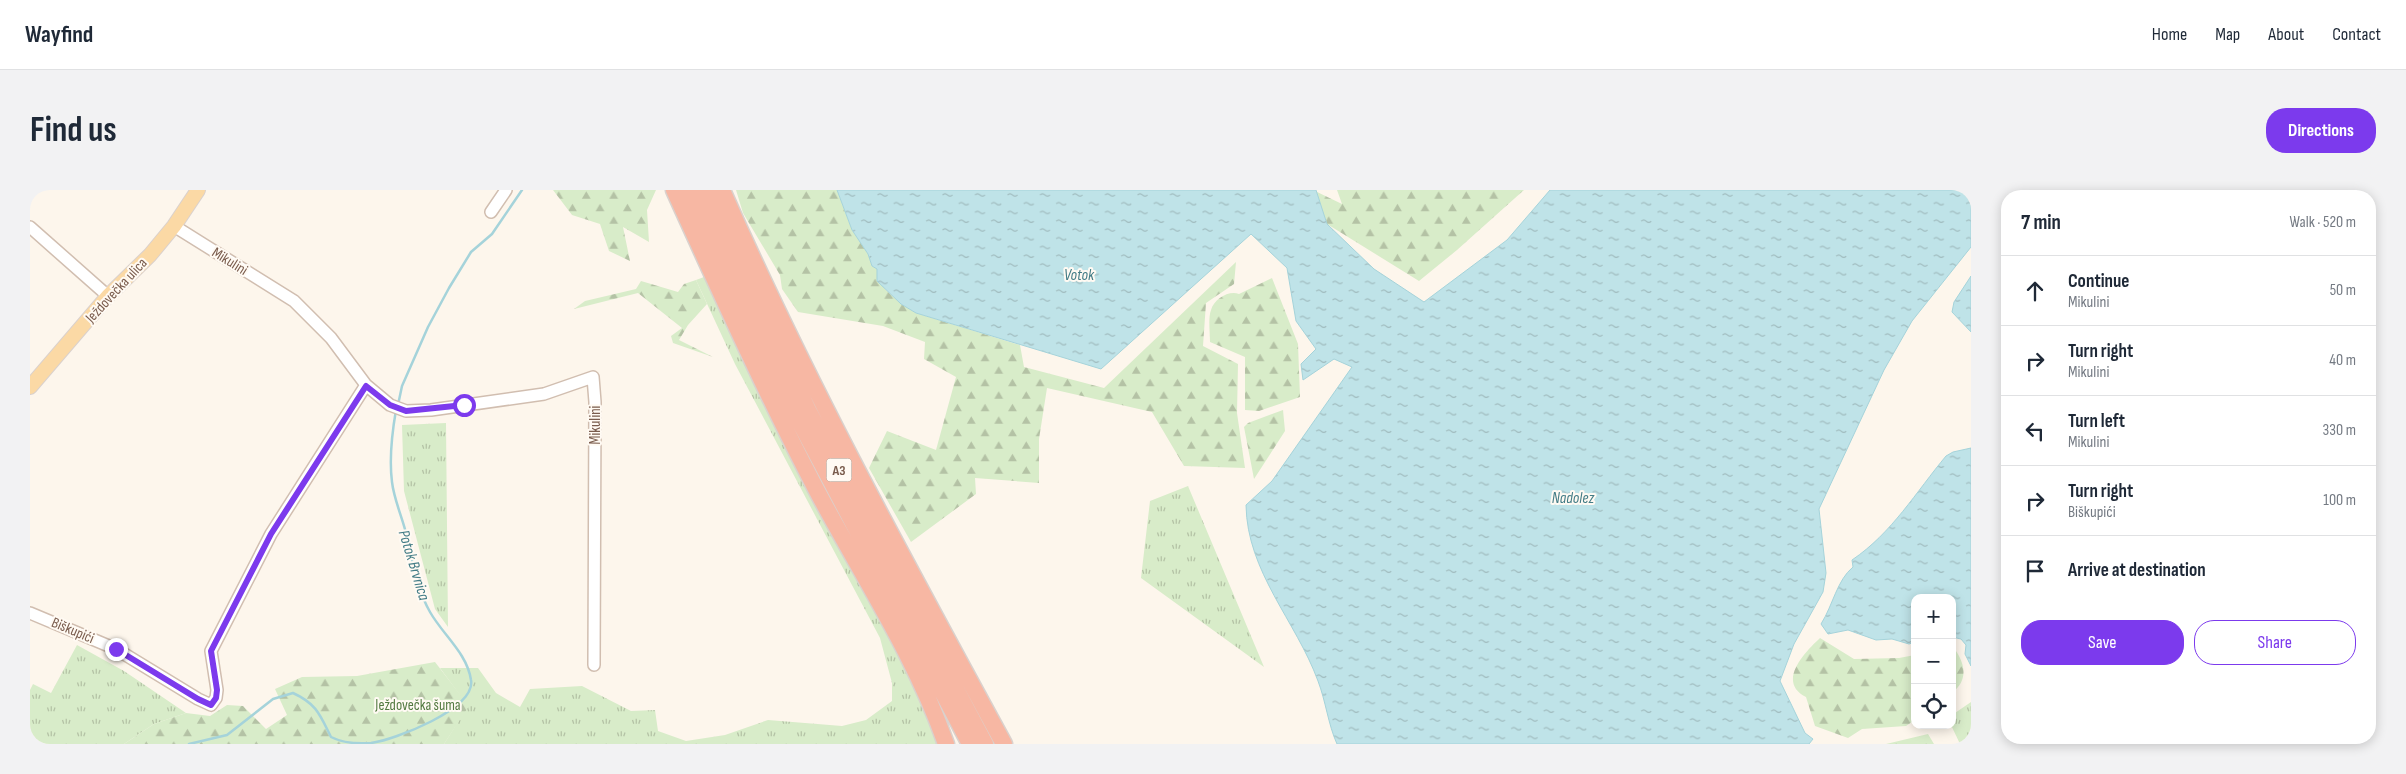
<!DOCTYPE html>
<meta charset="utf-8">
<style>
body{margin:0;font-family:"Sofia Sans Condensed",sans-serif;background:#f2f2f3;color:#1f2937}
.controls{position:absolute;right:15px;bottom:15px;display:grid;overflow:hidden;border-radius:10px;box-shadow:0 2px 12px #0003}
.controls button{width:45px;height:45px;display:grid;place-items:center;padding:0;border:0;border-bottom:1px solid #e0e1e3;background:#fff;color:#1f2937;font:25px sans-serif}
.stop{position:absolute;width:15px;height:15px;margin:-11px;border:4px solid #7c3aed;border-radius:50%;background:#fff}
.stop.end{background:#7c3aed;border-color:#fff;box-shadow:0 1px 5px #0008}
.list{margin:0;padding:0;list-style:none}
h2{display:flex;justify-content:space-between;align-items:center;height:65px;margin:0;padding:0 20px;font-size:21px}
h2 small{font-size:16px;font-weight:400;color:#747a83}
.list li{display:grid;grid-template-columns:32px 1fr auto;gap:15px;align-items:center;box-sizing:border-box;height:70px;padding:0 20px;border-top:1px solid #e0e1e3}
.list b{display:block;font-size:19px;white-space:nowrap}
.list p{margin:0;font-size:16px;white-space:nowrap;color:#747a83}
.list em{font-size:16px;font-style:normal;color:#747a83}
.actions{display:flex;gap:10px;padding:15px 20px}
.actions a{flex:1;padding:11px 0;border:1px solid #7c3aed;border-radius:20px;text-align:center;font-size:18px;color:#7c3aed}
.actions .main{background:#7c3aed;color:#fff}
.icon{flex:none;width:28px;height:28px;fill:none;stroke:currentColor;stroke-width:2;stroke-linecap:round;stroke-linejoin:round}
.map{position:relative;flex:none;width:1941px;height:554px;overflow:hidden;border-radius:20px}
header{display:flex;align-items:center;gap:30px;box-sizing:border-box;height:70px;padding:0 25px;background:#fff;border-bottom:1px solid #e0e1e3}
header strong{font-size:24px}
nav{display:flex;gap:28px;margin-inline-start:auto;font-size:18px}
.intro{display:flex;align-items:center;justify-content:space-between;box-sizing:border-box;height:120px;padding:0 30px}
h1{margin:0;font-size:35px}
.button{padding:12px 22px;border-radius:20px;background:#7c3aed;color:#fff;font-size:18px;font-weight:700}
main{display:flex;gap:30px;padding:0 30px}
aside{flex:1;background:#fff;border-radius:20px;box-shadow:0 2px 12px #0003}
.map>svg:first-child{display:block}
.grass{fill:url(#grass-tufts)}
.forest{fill:url(#forest-firs)}
.water{fill:url(#water-ripples);stroke:#a5d3da}
.lines{fill:none;stroke-linecap:round;stroke-linejoin:round}
.stream{stroke:#a5d3da;stroke-width:2.5}
.minor-casing{stroke:#d1beb0;stroke-width:14}
.major-casing{stroke:#dad1cd;stroke-width:16}
.highway-casing{stroke:#dad1cd;stroke-width:19}
.minor{stroke:#fff;stroke-width:11}
.major{stroke:#fbd9a5;stroke-width:14}
.highway{stroke:#f7b7a3;stroke-width:16}
.route{stroke:#7c3aed;stroke-width:6}
.labels{text-anchor:middle;stroke-width:4;stroke-linejoin:round;paint-order:stroke}
.shield{fill:#fffaf3;stroke:#a28b7f;stroke-width:1}
.shield-label{font-size:14px;font-weight:bold;fill:#7a5c4d}
.street-label{font-size:15px;fill:#7a5c4d;stroke:#fffaf3}
.park-label{font-size:15px;fill:#537a41;stroke:#fffaf3}
.water-label{font-size:16px;font-style:italic;fill:#437c86;stroke:#fffaf3}
</style>
<header>
<strong>Wayfind</strong>
<nav><a>Home</a><a>Map</a><a>About</a><a>Contact</a></nav>
</header>
<div class="intro"><h1>Find us</h1><a class="button">Directions</a></div>
<main>
<div class="map">
<svg width="1941" height="554" viewBox="0 0 1941 554">
<defs>
<pattern id="grass-tufts" width="24" height="20" patternUnits="userSpaceOnUse" patternTransform="scale(1.25)"><rect width="24" height="20" fill="#d8ecc9"/><path d="M3 7l-1-3M5 7V3M7 7l1-3M15 17l-1-3M17 17v-4M19 17l1-3" fill="none" stroke="#b4c2a5"/></pattern>
<pattern id="forest-firs" width="22" height="20" patternUnits="userSpaceOnUse" patternTransform="scale(1.25)"><rect width="22" height="20" fill="#d8ecc9"/><path d="M5 1l3.5 6h-7zM16 11l3.5 6h-7z" fill="#b4c2a5"/></pattern>
<pattern id="water-ripples" width="26" height="14" patternUnits="userSpaceOnUse" patternTransform="scale(1.25)"><rect width="26" height="14" fill="#bfe3e8"/><path d="M2 4q2-2 4 0t4 0M15 11q2-2 4 0t4 0" fill="none" stroke="#a0bbbe"/></pattern>
</defs>
<rect width="100%" height="100%" fill="#fdf6ec"/>
<!-- grass -->
<path class="grass" d="M 674,87 L 708,158 L 887,500 L 910,554 L 414,554 L 438,516 L 410,478 L 448,478 L 466,503 L 490,517 L 500,499 L 552,496 L 601,521 L 625,520 L 628,541 L 656,551 L 695,545 L 738,530 L 812,536 L 836,530 L 862,511 L 862,493 L 850,448 L 705,174 L 666,90 Z
M 416,233 L 418,437 L 405,419 L 374,301 L 372,235 Z
M 1158,296 L 1234,477 L 1111,388 L 1120,311 Z
M 47,455 L 94,481 L 156,523 L 124,534 L 94,554 L 0,554 L 0,500 L 3,494 L 21,503 Z
M 1941,512 L 1941,554 L 1930,554 L 1921,535 L 1922,525 Z
M 1898,544 L 1904,554 L 1856,554 Z"/>
<!-- forest -->
<path class="forest" d="M 523,0 L 626,0 L 617,20 L 619,52 L 593,37 L 600,71 L 579,61 L 570,34 L 542,25 Z
M 706,0 L 807,0 L 822,40 L 838,64 L 842,76 L 847,79 L 855,99 L 871,114 L 886,123 L 990,155 L 994,177 L 1074,198 L 1206,72 L 1204,94 L 1176,113 L 1173,156 L 1208,174 L 1207,223 L 1215,278 L 1154,276 L 1122,222 L 1017,198 L 1009,249 L 1009,293 L 945,288 L 946,304 L 881,352 L 839,278 L 857,241 L 906,260 L 926,187 L 894,169 L 895,152 L 853,136 L 768,122 L 752,99 L 750,85 L 713,23 Z
M 1307,0 L 1494,0 L 1427,60 L 1389,91 L 1297,34 L 1285,1 L 1312,14 Z
M 1242,88 L 1268,154 L 1270,207 L 1229,221 L 1215,220 L 1215,167 L 1180,152 C 1180,143 1178,128 1181,120 C 1184,109 1199,100 1209,104 Z
M 666,90 L 677,114 L 658,135 L 649,150 L 683,167 L 643,153 L 641,146 L 652,138 L 608,103 L 544,119 L 555,111 L 606,99 L 611,91 L 648,102 L 654,94 Z
M 1253,220 L 1255,241 L 1224,289 L 1214,237 L 1218,233 Z
M 1790,448 L 1824,469 L 1869,468 L 1885,465 L 1885,530 L 1876,536 L 1832,539 L 1818,548 L 1785,536 L 1776,507 C 1746,492 1775,462 1790,448 Z
M 1924,458 C 1935,473 1939,490 1922,503 Z
M 405,472 L 439,516 L 414,554 L 94,554 L 124,534 L 156,523 L 180,526 L 197,515 L 213,516 L 236,539 L 257,525 L 245,499 L 272,487 L 327,486 Z"/>
<!-- water -->
<path class="water" d="M 807,0 L 1286,0 L 1297,34 L 1344,79 L 1394,112 L 1477,50 L 1520,0 L 1941,0 L 1941,57 L 1882,131 L 1854,180 L 1789,319 L 1796,383 L 1793,402 L 1764,454 L 1750,491 L 1775,543 L 1783,549 L 1779,554 L 1307,554 C 1298,534 1296,512 1288,491 C 1266,431 1217,382 1216,315 L 1242,291 L 1322,177 L 1304,169 L 1273,190 L 1271,174 L 1286,159 L 1266,131 L 1257,78 L 1221,44 L 1071,179 L 886,123 L 871,114 L 847,91 L 847,79 L 842,76 L 838,64 L 822,40 Z
M 1941,86 L 1941,142 L 1922,122 L 1924,112 Z
M 1941,258 L 1941,476 L 1935,464 L 1936,455 L 1931,449 L 1922,447 L 1922,408 L 1885,408 L 1885,452 L 1879,454 L 1862,449 L 1846,450 L 1818,440 L 1798,444 L 1791,434 C 1803,415 1807,390 1823,377 L 1822,370 C 1862,343 1886,302 1916,266 L 1923,262 Z"/>
<g class="lines">
<!-- stream -->
<path class="stream" d="M 368,215 L 372,196 L 398,137 L 419,98 L 441,62 L 462,44 L 492,0
M 159,554 L 197,545 L 243,509 L 263,503 C 287,514 290,525 301,547 C 313,553 327,554 341,553 C 364,550 446,519 441,490 C 437,463 413,445 400,422 C 387,399 383,373 377,347 C 373,329 364,310 362,292 C 359,269 362,243 366,220"/>
<!-- minor casing -->
<g class="minor-casing">
<path id="minor" d="M 461,22 L 476,0
M 144,36 L 264,111 L 301,148 L 336,195 L 360,215 L 376,221 L 401,220 L 514,204 L 563,187 L 565,212 L 564,475
M 0,37 L 78,106
M 0,423 L 86,459 L 168,509 L 181,515 L 186,508 L 187,500 L 181,461 L 241,344 L 336,195"/>
</g>
<!-- major casing -->
<g class="major-casing">
<path id="major" d="M 0,197 L 78,106 L 120,65 L 144,36 L 168,0"/>
</g>
<!-- highway casing -->
<g class="highway-casing">
<path id="highway" d="M 644,0 C 690,101 735,202 787,301 C 831,384 885,465 916,554
M 660,0 L 731,156 L 766,225 L 940,554
M 676,0 L 778,220 L 955,554
M 692,0 C 775,190 875,372 974,554"/>
</g>
<!-- minor -->
<use href="#minor" class="minor"/>
<!-- major -->
<use href="#major" class="major"/>
<!-- highway -->
<use href="#highway" class="highway"/>
</g>
<g class="lines">
<!-- route -->
<path class="route" d="M 86,459 L 168,509 L 181,515 L 186,508 L 187,500 L 181,461 L 241,344 L 336,196 L 360,215 L 376,221 L 434,215"/>
</g>
<g class="labels">
<!-- shield labels -->
<rect class="shield" x="796.5" y="268.5" width="25" height="23" rx="4"/>
<g class="shield-label">
<text x="809" y="285">A3</text>
</g>
<!-- street labels -->
<g class="street-label">
<text transform="translate(200 71) rotate(32)" y="5">Mikulini</text>
<text transform="translate(86 100) rotate(-47)" y="5">Ježdovečka ulica</text>
<text transform="translate(565 235) rotate(-90)" y="5">Mikulini</text>
<text transform="translate(43 440) rotate(23)" y="5">Biškupići</text>
</g>
<!-- park labels -->
<g class="park-label">
<text x="388" y="520">Ježdovečka šuma</text>
</g>
<!-- water labels -->
<g class="water-label">
<text x="1049" y="90">Votok</text>
<text x="1543" y="313">Nadolez</text>
<text transform="translate(385 375) rotate(73)" y="6">Potok Brvnica</text>
</g>
</g>
</svg>
<div class="controls">
<button>+</button>
<button>−</button>
<button><svg class="icon" aria-label="locate" viewBox="0 0 24 24"><circle cx="12" cy="12" r="6"/><path d="M12 2v4M12 18v4M2 12h4M18 12h4"/></svg></button>
</div>
<div class="stop" style="left:434px;top:215px"></div>
<div class="stop end" style="left:86px;top:459px"></div>
</div>
<aside>
<h2>7 min<small>Walk · 520 m</small></h2>
<ul class="list">
<li><svg class="icon" aria-label="ahead" viewBox="0 0 24 24"><path d="M12 20V5M6 11l6-6 6 6"/></svg><div><b>Continue</b><p>Mikulini</p></div><em>50 m</em></li>
<li><svg class="icon" aria-label="right" viewBox="0 0 24 24"><path d="M7 20v-9h11M14 6l5 5-5 5"/></svg><div><b>Turn right</b><p>Mikulini</p></div><em>40 m</em></li>
<li><svg class="icon" aria-label="left" viewBox="0 0 24 24"><path d="M17 20v-9H6M10 6l-5 5 5 5"/></svg><div><b>Turn left</b><p>Mikulini</p></div><em>330 m</em></li>
<li><svg class="icon" aria-label="right" viewBox="0 0 24 24"><path d="M7 20v-9h11M14 6l5 5-5 5"/></svg><div><b>Turn right</b><p>Biškupići</p></div><em>100 m</em></li>
<li><svg class="icon" aria-label="arrive" viewBox="0 0 24 24"><path d="M6 21V4h12l-3 4 3 4H6"/></svg><div><b>Arrive at destination</b></div></li>
</ul>
<div class="actions"><a class="main">Save</a><a>Share</a></div>
</aside>
</main>
